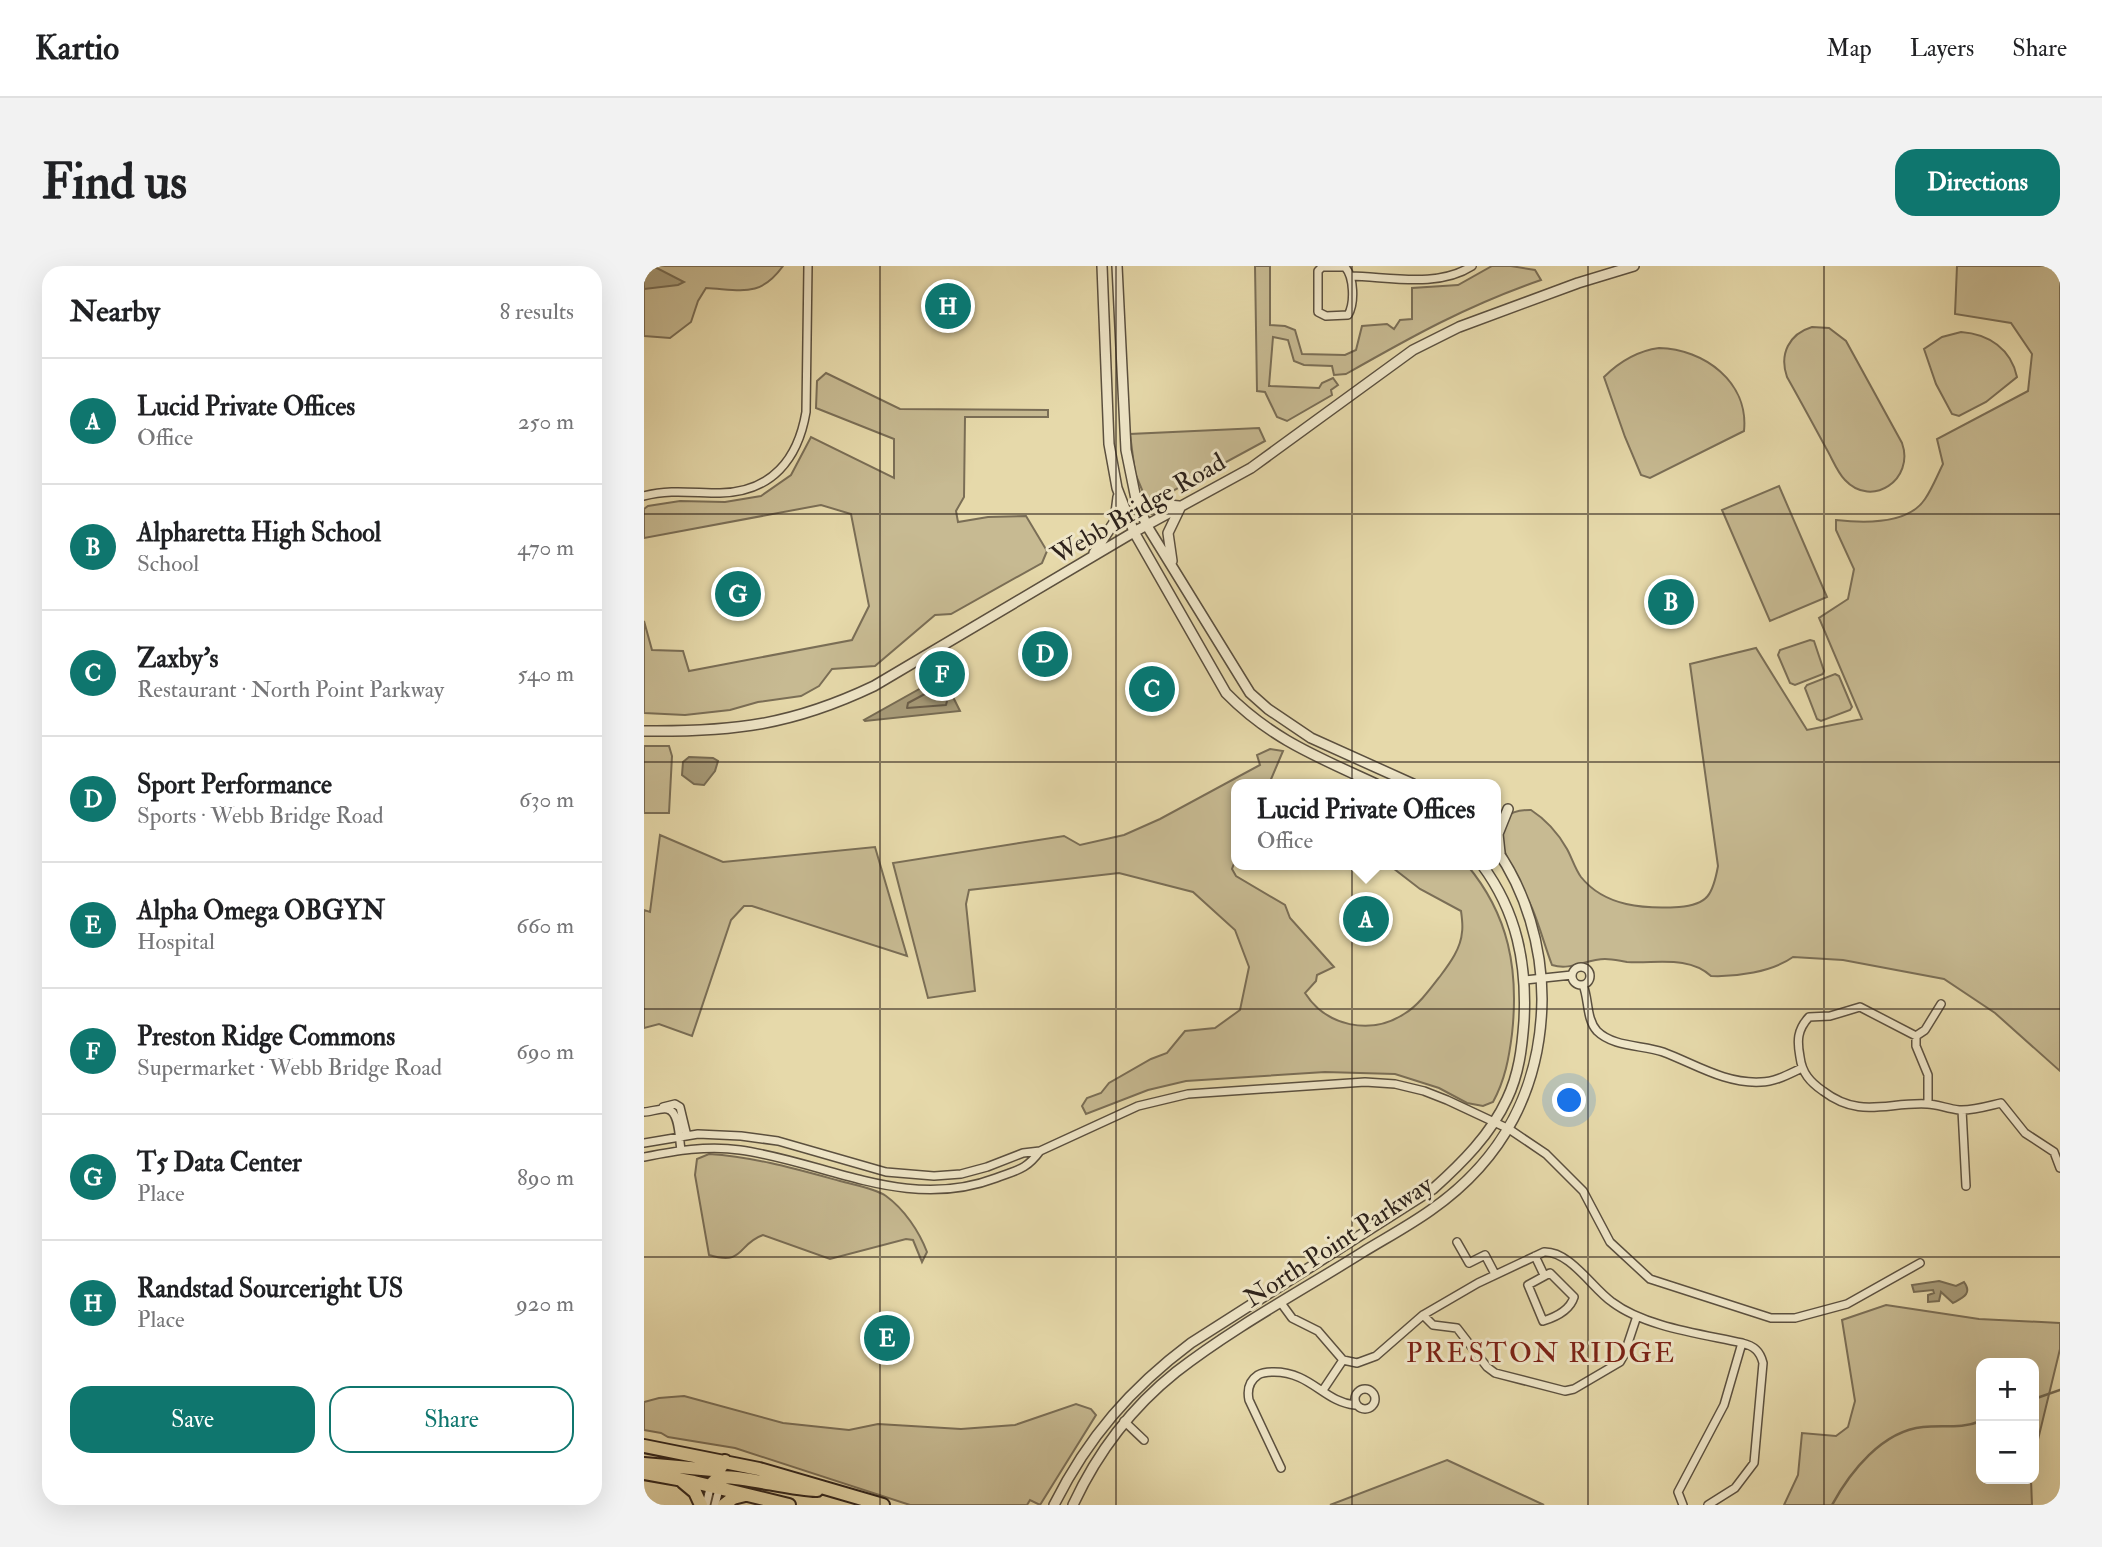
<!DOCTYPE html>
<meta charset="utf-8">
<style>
body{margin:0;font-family:"IM FELL Double Pica",serif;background:#f2f2f2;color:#202124}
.controls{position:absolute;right:21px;bottom:21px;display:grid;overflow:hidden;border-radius:14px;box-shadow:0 7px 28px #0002}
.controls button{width:63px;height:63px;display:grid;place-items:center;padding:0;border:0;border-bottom:2px solid #e0e0e0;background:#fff;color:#202124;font:35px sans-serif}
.you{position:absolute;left:926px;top:835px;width:24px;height:24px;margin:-18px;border:5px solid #fff;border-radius:50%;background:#1a73e8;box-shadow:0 0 0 10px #1a73e833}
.badge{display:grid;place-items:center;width:46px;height:46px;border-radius:50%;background:#0f766e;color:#fff;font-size:23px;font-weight:700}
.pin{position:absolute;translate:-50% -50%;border:4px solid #fff;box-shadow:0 2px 7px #0006}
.popup{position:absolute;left:587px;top:513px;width:270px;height:91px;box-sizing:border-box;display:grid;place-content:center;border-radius:14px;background:#fff;filter:drop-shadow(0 2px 5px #0005);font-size:23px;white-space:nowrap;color:#757577}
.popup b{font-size:26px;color:#202124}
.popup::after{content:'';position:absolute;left:50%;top:100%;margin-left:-14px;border:14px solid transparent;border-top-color:#fff}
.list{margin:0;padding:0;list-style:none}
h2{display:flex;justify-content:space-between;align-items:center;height:91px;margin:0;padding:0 28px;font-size:30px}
h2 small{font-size:23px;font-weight:400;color:#757577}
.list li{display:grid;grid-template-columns:46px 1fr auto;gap:21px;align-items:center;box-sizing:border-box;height:126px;padding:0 28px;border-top:2px solid #e0e0e0}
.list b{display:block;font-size:26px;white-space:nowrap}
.list p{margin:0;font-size:23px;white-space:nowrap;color:#757577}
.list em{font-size:23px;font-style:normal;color:#757577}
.actions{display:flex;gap:14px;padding:21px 28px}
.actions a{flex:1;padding:16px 0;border:2px solid #0f766e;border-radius:21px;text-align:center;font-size:24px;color:#0f766e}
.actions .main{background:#0f766e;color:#fff}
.map{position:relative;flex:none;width:1416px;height:1239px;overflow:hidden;border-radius:21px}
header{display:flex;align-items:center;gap:42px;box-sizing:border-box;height:98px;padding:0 35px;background:#fff;border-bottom:2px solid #e0e0e0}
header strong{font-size:33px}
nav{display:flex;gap:38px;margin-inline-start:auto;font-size:24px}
.intro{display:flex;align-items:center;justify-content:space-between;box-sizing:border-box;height:168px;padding:0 42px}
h1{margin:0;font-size:49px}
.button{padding:18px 32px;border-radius:21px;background:#0f766e;color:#fff;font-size:24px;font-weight:700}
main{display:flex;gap:42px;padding:0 42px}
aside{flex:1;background:#fff;border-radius:21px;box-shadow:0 7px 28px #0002}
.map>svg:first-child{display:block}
.green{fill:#c7ba92;stroke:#7a6e56;stroke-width:2}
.water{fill:#a79b79;stroke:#766b53;stroke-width:2}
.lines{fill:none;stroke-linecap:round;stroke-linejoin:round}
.shore{stroke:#6a5e4a;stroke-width:2}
.stream{stroke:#766b53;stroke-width:2.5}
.minor-casing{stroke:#5b503f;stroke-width:10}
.tertiary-casing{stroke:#5b503f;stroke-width:12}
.trunk-casing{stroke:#2d221b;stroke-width:16}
.minor{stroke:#efe6c8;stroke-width:7}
.tertiary{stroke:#efe6c8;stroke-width:9}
.trunk{stroke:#e6d9aa;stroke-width:12}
.grid{fill:none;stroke:#2d221b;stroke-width:2;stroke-opacity:0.55}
.labels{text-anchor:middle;stroke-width:6;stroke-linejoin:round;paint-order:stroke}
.street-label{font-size:26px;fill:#2d221b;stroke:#efe6c8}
.neighbourhood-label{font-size:28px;letter-spacing:2px;fill:#7a1f14;stroke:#efe6c8}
</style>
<header>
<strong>Kartio</strong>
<nav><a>Map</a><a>Layers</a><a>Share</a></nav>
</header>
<div class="intro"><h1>Find us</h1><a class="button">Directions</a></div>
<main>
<aside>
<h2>Nearby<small>8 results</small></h2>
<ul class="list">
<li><span class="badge">A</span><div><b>Lucid Private Offices</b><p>Office</p></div><em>250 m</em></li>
<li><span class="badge">B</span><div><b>Alpharetta High School</b><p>School</p></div><em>470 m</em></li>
<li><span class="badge">C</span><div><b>Zaxby's</b><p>Restaurant · North Point Parkway</p></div><em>540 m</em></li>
<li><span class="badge">D</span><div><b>Sport Performance</b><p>Sports · Webb Bridge Road</p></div><em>630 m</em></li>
<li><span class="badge">E</span><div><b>Alpha Omega OBGYN</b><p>Hospital</p></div><em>660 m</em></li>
<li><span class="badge">F</span><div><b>Preston Ridge Commons</b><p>Supermarket · Webb Bridge Road</p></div><em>690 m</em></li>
<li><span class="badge">G</span><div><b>T5 Data Center</b><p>Place</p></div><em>890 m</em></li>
<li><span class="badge">H</span><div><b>Randstad Sourceright US</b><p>Place</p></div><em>920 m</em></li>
</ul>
<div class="actions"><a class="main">Save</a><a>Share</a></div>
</aside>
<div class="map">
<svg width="1416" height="1239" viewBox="0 0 1416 1239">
<rect width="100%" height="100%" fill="#e6d9aa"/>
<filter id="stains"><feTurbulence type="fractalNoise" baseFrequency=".00286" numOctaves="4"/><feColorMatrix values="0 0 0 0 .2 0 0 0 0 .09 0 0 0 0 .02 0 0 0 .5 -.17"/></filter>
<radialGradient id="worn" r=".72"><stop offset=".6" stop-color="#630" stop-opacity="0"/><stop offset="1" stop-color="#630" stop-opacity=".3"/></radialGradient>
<!-- green -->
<path class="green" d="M 0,0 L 139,0 C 116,32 98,24 62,22 L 54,35 L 47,56 L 26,72 L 0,70 Z
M 611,0 L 626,0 L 626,59 L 641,60 L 651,64 L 658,88 L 701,89 L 712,84 L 718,60 L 743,58 L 750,63 L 756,54 L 768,53 L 768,22 L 814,19 L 848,0 L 867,0 L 891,4 L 897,14 C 824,39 767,71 702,108 L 690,109 L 688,100 L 660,99 L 650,95 L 644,74 L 629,71 L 625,120 L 675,122 L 678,117 L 689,112 L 694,119 L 687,124 L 688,129 L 643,155 L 633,151 L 621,126 L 613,125 Z
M 1313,0 L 1416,0 L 1416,805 L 1351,747 L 1300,713 L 1199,694 L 1149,691 C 1128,706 1092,711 1067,710 C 1044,689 1011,698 983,696 C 976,695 969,693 961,693 C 942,693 927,705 908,699 C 901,681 896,661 888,642 C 878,618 824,543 887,544 C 901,553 914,567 923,583 C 928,592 931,603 937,611 C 961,641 1001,643 1035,641 C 1064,639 1069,628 1074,600 L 1046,398 L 1112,382 L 1163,464 L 1218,453 L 1175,352 L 1204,333 L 1210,303 L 1192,264 L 1192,254 C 1219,257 1264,259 1281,233 C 1288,223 1293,210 1299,198 L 1293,173 L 1384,125 L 1388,88 L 1367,57 L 1311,48 Z
M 1168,61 L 1185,62 L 1202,75 L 1258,177 C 1271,213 1228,243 1201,214 C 1193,206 1188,192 1182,182 C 1169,158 1156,134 1143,111 C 1135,88 1145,68 1168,61 Z
M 1317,66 C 1345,68 1367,83 1373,111 L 1342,136 L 1315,150 L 1308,148 L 1292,118 L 1280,83 L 1298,71 Z
M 1015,82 C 1060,83 1105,116 1100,165 L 1006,212 L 997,209 L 981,171 L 960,111 C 976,95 993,85 1015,82 Z
M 182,107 L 256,143 L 404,144 L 404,151 L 321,151 L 320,231 L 312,245 L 314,256 L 344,251 L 382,250 L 403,285 L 398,297 L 307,348 L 291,349 L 231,400 L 188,403 L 175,420 L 157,430 L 114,436 L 86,444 L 41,449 L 0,447 L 0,355 L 8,384 L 39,385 L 45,405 L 208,374 L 225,340 L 207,248 L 177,239 L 0,272 L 0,243 L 4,240 L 36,235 L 81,236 L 117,230 L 147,209 L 167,171 L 250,212 L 250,173 L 172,142 L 173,115 Z
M 615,162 L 621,175 L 514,233 L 501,231 L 491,207 L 486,168 Z
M 1135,220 L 1183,331 L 1126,355 L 1078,244 Z
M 1166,374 L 1170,375 L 1180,405 L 1179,408 L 1151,419 L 1146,417 L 1134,389 L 1136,384 Z
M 1191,408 L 1195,410 L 1208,441 L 1206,444 L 1177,455 L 1173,453 L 1161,422 L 1163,419 Z
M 0,480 L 25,480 L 28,490 L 25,547 L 0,547 Z
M 626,483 L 639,485 L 625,518 L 592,518 L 592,592 L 588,603 L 592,610 L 641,639 L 646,652 L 690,701 L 673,709 L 672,715 L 661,727 C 682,760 726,770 760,748 C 774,740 787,722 797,709 C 806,697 817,682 818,666 C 819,660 818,652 817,645 L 776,623 L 745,599 L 823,599 C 865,649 875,704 868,768 C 865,792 861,814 849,836 L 839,840 L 823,837 L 795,822 L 751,808 L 681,806 L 542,815 L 504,824 L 442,848 L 438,840 L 443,832 L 457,827 L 465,817 L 507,793 L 523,787 L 541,765 L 571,762 L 596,744 L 605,701 L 591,664 L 549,626 L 475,607 L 325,624 L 322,638 L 331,725 L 284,732 L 249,597 L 420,570 L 436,579 L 480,569 L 516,553 L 616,499 L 613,489 Z
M 16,569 L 79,596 L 231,581 L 263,690 L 108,640 L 100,640 L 87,654 L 48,770 L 15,758 L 0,762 L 0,644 L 6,646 Z
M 65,888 C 111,891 152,903 196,915 C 210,919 230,922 242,930 C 260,943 275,965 283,986 L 278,996 L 269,974 L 262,973 L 186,993 L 119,969 C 93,978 101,1000 65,989 L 51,909 L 53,893 Z
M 1242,1039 L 1335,1053 L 1416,1057 L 1416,1083 L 1390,1190 L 1390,1097 L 1337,1097 L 1337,1213 L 1387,1213 L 1388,1239 L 1140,1239 L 1154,1209 L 1158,1167 L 1192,1170 L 1204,1161 L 1211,1135 L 1198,1054 Z
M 40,1130 L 139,1157 L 205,1164 L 234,1158 L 317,1163 L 371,1159 L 432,1138 L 447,1143 L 452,1149 L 396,1239 L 386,1234 L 383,1239 L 266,1239 L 91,1182 L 24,1171 L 17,1167 L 0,1164 L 0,1136 L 15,1132 Z
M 803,1194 L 900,1239 L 686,1239 Z"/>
<!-- water -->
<path class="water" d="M 0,0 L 9,0 L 40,16 L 34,19 L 0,23 Z
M 295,412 L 300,413 L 316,445 L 221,455 L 220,454 Z
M 45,491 L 69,492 L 74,495 L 71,505 L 60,519 L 50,518 L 38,509 L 39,496 Z
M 1295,1015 L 1312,1020 L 1320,1016 C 1329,1028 1318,1032 1309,1037 L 1297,1026 L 1295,1035 L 1284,1036 L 1284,1029 L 1290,1027 L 1289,1024 L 1270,1026 L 1268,1019 Z"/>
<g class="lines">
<!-- shore -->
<path class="shore" d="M 294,421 L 303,435 L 302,439 L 263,442 L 264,437 Z"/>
<!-- stream -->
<path class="stream" d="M 1390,1133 L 1416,1124
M 1188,1239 C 1206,1206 1238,1165 1279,1161 C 1298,1159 1318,1163 1337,1155"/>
<!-- minor casing -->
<g class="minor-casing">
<path id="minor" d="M 678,1 L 701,1 C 710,11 711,37 704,49 L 682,50 L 674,46 L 674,5 Z
M 707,10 C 746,11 794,22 828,0
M 0,230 C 25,223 50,227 76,227 C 128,226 154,193 162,146 L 164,0
M928 710a9 9 0 1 1 18 0a9 9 0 1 1-18 0Z
M 881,714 L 928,709
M 939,719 C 945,733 942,753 953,765 C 969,781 998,779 1019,786 C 1051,798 1081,818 1117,816 C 1131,816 1145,808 1158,802
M 1297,738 L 1281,764 L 1272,770 L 1216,741 L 1186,750 L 1165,751 C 1153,764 1153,775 1156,791 C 1158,807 1166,816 1179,825 C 1216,853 1242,836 1283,838 C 1293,838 1304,843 1315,844 C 1328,845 1344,840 1357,837 L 1381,867 L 1410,886 L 1416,902
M 1272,770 L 1272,780 L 1284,809 L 1284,838
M 19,841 L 31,838 L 36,841 L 43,870
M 1318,844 L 1322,920
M 0,846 C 7,846 15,842 23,843 C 36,845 35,874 37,884
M 0,877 L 54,868 L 97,870 L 134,875 L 242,906 L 290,910 L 317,908 L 343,901 L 379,887 L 396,885 L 494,840 L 544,828 L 721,816 L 751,818 L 780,825 L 803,834 L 865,863 L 902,888 L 939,925 L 966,976 L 1006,1013 L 1127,1052 L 1151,1052 L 1203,1038 L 1276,997
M 0,891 C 31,885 63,879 96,884 C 183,896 262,946 352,912 C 373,904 382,904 396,885
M 813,976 L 825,997 L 841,989 L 851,1008
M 891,990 L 900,1009
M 906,1007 L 930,1031 C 926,1044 912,1051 899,1055 L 884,1019 Z
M 637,1037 L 648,1052 L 674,1065 L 699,1094 L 713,1097 L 732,1090 L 779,1049 L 834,1017 L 900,986 C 926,985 948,1022 968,1036 C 1001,1061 1058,1068 1098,1077
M 779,1049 L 789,1059 L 813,1062 L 843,1101 L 851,1107 L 921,1125 L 930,1123 L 976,1096 L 980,1089 L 993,1050
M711 1133a10 10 0 1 1 20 0a10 10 0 1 1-20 0Z
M 679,1124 L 699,1094
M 480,1155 L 500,1174
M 637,1202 L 605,1134 C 603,1124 605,1115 614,1109 C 619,1106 624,1106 630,1106 C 667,1106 680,1136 711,1139
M 62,1239 L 67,1218
M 71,1239 L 76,1219
M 1039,1239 L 1034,1226 L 1080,1139 L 1098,1077 C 1110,1080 1116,1085 1119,1097 L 1110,1197 L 1091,1222 L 1064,1239"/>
</g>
<!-- tertiary casing -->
<g class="tertiary-casing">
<path id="tertiary" d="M 458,0 L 465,178 L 473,222 L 490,266 L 582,427 C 627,473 674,491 732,518
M 473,0 L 482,184 L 492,233 L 503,260 L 606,427 L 624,443 L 667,472 L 769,518
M 1412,0 L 1416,2
M 492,230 L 503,237 L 535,240
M 450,287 L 471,255 L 474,231
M 528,295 L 524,267 L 536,242
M 0,465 C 90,466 148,459 230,420 L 490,266 L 607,202 L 769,84 L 815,61 L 934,17 L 990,0
M 856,587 L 854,568 L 864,543
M 410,1239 C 444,1171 487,1122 547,1077 L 789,923 C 818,897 847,868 863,833 C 875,808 878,782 880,755 C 883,698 873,646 838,599
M 429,1239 C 453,1187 487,1142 532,1106 C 590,1061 657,1025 719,986 C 742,972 766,959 787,944 C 860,893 897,821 898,733 C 898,681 882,625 852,583"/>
</g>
<!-- trunk casing -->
<g class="trunk-casing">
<path id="trunk" d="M 0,1180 L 115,1203 L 239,1239
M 0,1198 L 69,1204 L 76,1202 L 81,1195
M 0,1207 L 50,1216 L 145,1239
M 39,1216 L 51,1226 L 57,1239
M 66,1220 C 69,1217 70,1214 74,1212 C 87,1207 152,1225 173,1224
M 80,1239 L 89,1232 L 101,1229"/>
</g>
<!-- minor -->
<use href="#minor" class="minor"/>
<!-- tertiary -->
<use href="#tertiary" class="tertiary"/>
<!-- trunk -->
<use href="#trunk" class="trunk"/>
</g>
<!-- grid -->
<path class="grid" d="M 236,0 L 236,1239M 472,0 L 472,1239M 708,0 L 708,1239M 944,0 L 944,1239M 1180,0 L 1180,1239M 0,248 L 1416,248M 0,496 L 1416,496M 0,743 L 1416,743M 0,991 L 1416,991"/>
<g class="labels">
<!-- street labels -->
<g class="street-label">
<text transform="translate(494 242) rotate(-30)" y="9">Webb Bridge Road</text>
<text transform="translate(694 975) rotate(-33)" y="9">North Point Parkway</text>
</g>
<!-- neighbourhood labels -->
<g class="neighbourhood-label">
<text x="897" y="1096">PRESTON RIDGE</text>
</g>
</g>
<rect width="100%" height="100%" filter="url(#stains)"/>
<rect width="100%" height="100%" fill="url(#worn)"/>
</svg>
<div class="controls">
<button>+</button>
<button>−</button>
</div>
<div class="you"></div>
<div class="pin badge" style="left:722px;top:653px">A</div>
<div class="popup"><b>Lucid Private Offices</b>Office</div>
<div class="pin badge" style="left:1027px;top:336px">B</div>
<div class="pin badge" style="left:508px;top:423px">C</div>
<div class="pin badge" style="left:401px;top:388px">D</div>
<div class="pin badge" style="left:243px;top:1072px">E</div>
<div class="pin badge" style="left:298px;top:408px">F</div>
<div class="pin badge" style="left:94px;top:328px">G</div>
<div class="pin badge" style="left:304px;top:40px">H</div>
</div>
</main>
